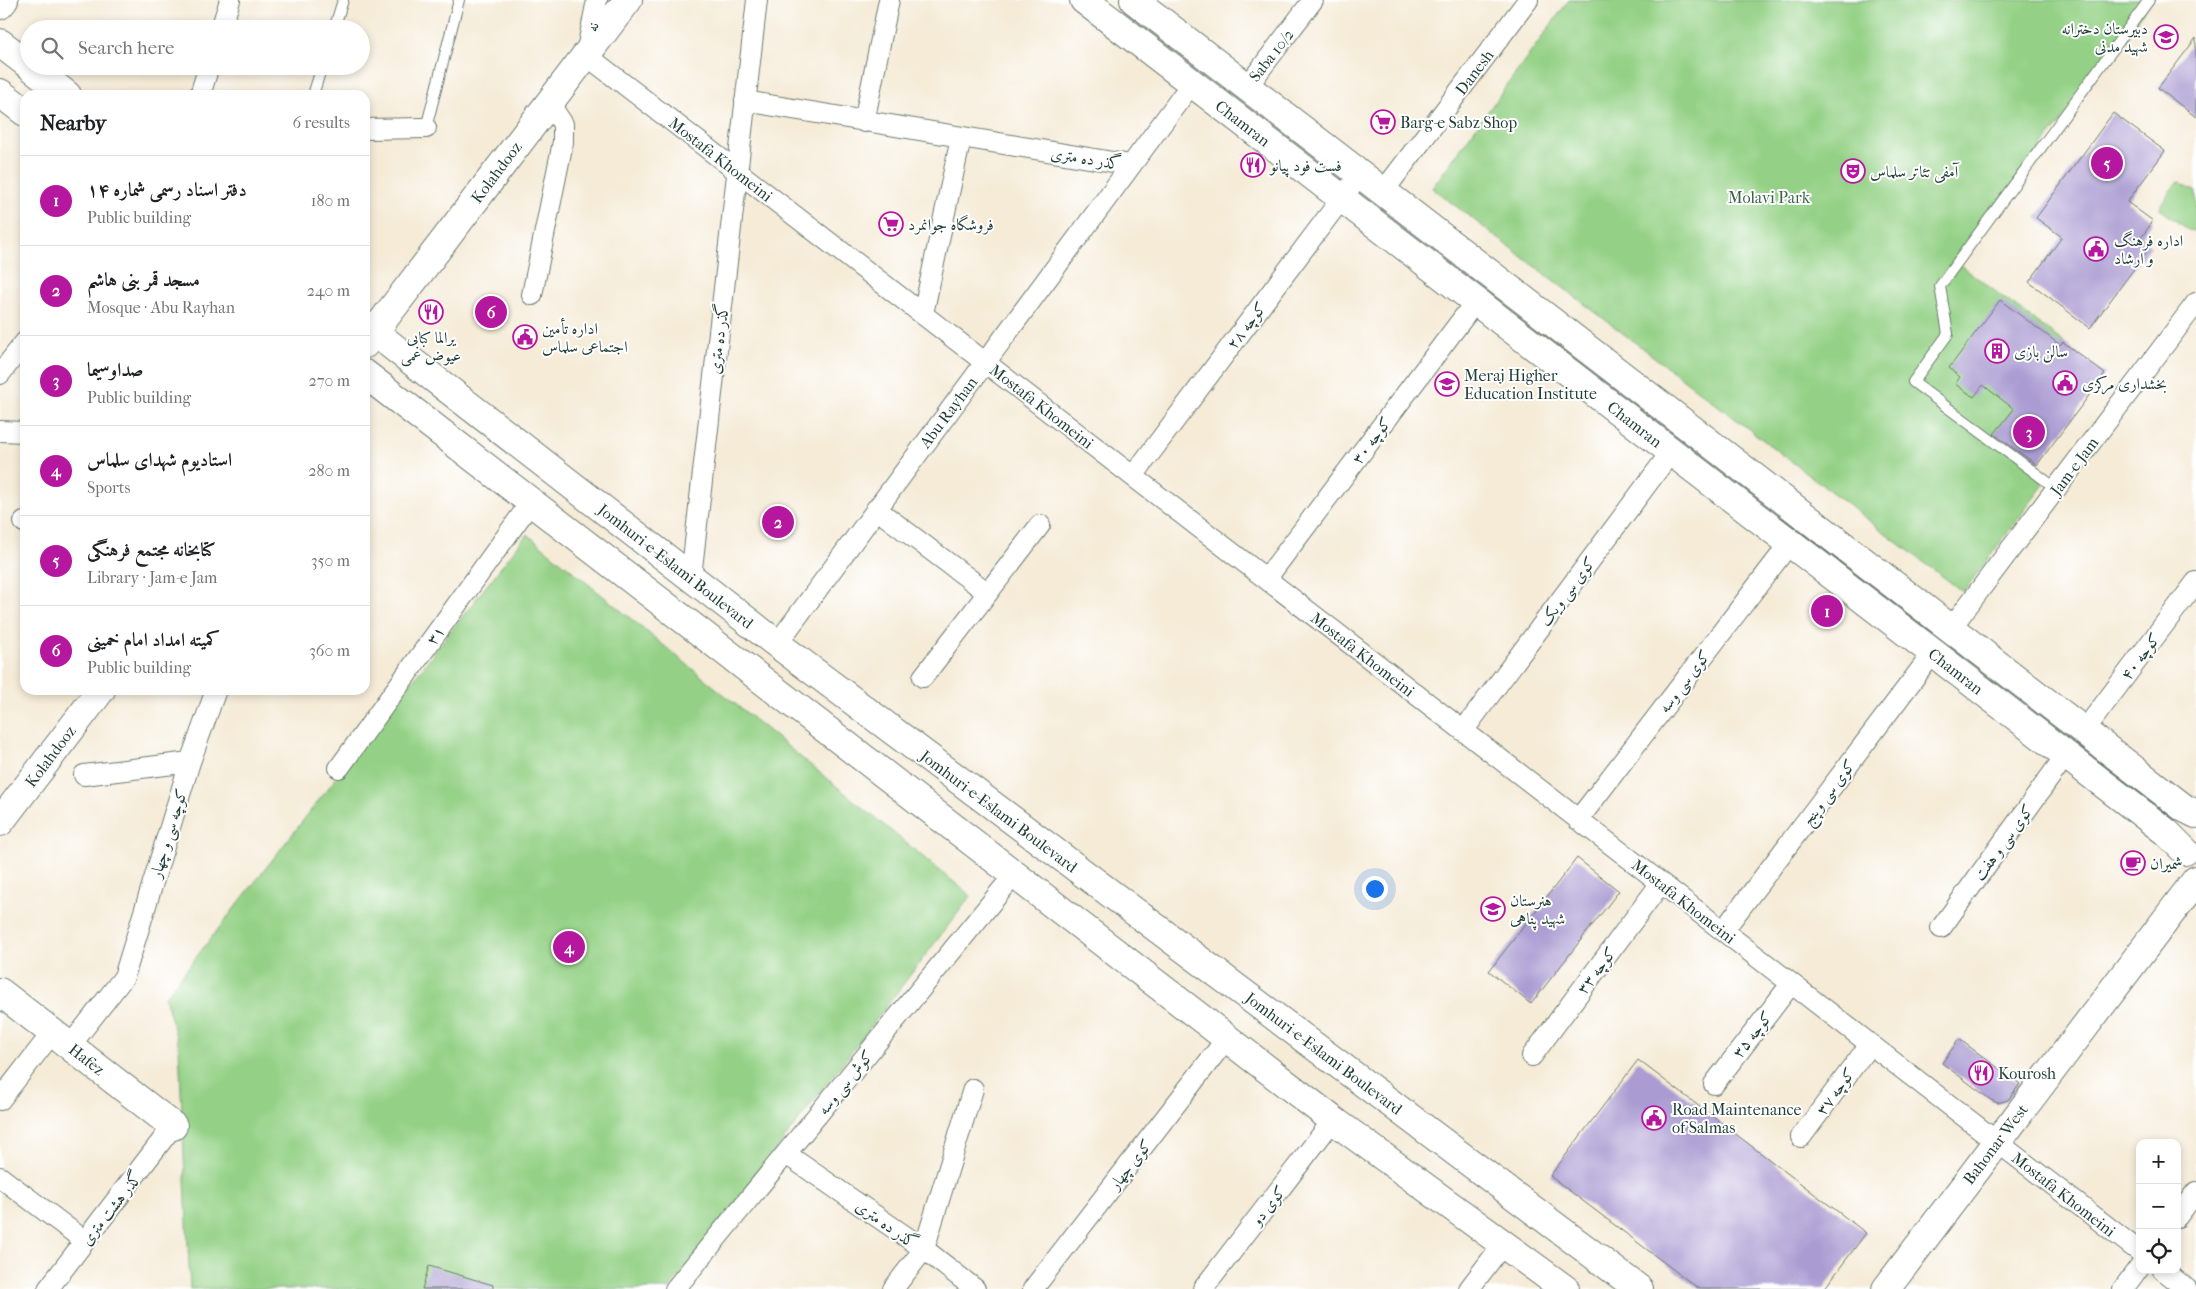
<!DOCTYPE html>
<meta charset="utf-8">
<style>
body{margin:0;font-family:"IM FELL French Canon",Amiri,serif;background:#f6f6f6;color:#202124}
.controls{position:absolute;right:15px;bottom:15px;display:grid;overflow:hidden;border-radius:10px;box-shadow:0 2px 8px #0003}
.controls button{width:45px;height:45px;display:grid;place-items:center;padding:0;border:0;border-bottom:1px solid #e0e0e0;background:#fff;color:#202124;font:25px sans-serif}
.you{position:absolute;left:1374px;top:888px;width:18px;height:18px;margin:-12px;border:4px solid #fff;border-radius:50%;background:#1a73e8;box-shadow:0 0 0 8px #1a73e833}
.badge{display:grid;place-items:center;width:32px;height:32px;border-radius:50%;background:#b5179e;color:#fff;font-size:16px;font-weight:700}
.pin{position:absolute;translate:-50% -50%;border:2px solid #fff;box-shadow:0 1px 5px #0006}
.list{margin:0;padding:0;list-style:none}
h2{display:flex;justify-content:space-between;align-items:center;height:65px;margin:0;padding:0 20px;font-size:21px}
h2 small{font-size:16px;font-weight:400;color:#757577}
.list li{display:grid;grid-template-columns:32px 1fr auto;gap:15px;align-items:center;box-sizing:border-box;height:90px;padding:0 20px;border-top:1px solid #e0e0e0}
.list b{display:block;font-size:19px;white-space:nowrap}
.list p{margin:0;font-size:16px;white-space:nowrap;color:#757577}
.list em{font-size:16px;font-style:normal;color:#757577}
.icon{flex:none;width:28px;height:28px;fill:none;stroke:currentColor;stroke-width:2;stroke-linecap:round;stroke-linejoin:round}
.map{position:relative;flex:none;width:2196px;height:1289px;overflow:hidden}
.search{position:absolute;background:#fff;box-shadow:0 2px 8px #0003;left:20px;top:20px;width:350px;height:55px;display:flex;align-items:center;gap:12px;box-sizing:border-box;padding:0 18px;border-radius:28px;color:#757577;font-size:19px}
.panel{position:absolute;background:#fff;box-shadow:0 2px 8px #0003;left:20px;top:90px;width:350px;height:605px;border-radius:15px}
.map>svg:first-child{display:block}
.green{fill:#94d186;stroke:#5a875d}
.building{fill:#aa9bd2}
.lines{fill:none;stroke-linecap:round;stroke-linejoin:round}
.lane-casing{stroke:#6a7a6d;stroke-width:12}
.street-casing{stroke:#6a7a6d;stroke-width:22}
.secondary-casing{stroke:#6a7a6d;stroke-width:30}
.primary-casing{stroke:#6a7a6d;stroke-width:30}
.lane{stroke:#fff;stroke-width:10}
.street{stroke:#fff;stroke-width:20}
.secondary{stroke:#fff;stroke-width:28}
.primary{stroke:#fff;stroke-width:28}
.labels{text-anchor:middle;stroke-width:4;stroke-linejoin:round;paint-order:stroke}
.street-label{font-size:16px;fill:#1f3d34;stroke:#fff}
.poi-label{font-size:16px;fill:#1f3d34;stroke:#fff;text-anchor:start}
.park-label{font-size:16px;fill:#3c6248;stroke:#fff}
</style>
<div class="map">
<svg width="2196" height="1289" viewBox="0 0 2196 1289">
<rect width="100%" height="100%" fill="#fff"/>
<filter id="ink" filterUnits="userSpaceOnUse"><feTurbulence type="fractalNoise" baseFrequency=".02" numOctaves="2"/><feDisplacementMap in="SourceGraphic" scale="10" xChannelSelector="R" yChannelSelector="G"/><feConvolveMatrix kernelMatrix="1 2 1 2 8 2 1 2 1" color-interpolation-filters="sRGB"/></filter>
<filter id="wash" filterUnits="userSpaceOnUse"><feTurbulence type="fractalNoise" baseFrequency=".0096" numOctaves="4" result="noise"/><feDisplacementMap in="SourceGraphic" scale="20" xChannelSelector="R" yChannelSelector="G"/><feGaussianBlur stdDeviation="1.12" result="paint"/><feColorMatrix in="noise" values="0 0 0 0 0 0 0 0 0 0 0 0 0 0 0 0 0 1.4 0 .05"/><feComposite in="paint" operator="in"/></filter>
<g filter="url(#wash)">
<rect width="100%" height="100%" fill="#f5ebd7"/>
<!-- green -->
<path class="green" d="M 1569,0 L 2152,0 L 1956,262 L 2063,342 L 1992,438 L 2048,479 L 1963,592 L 1432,188 Z
M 2180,182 L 2196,192 L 2196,228 L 2193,231 L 2188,230 L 2160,209 L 2161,204 L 2176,183 Z
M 527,534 L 971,896 L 669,1289 L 190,1289 L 179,1047 L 165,997 Z"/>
<g id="blocks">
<!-- building -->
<path class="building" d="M 2196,38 L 2196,117 L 2158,88 Z
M 2113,113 L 2165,151 L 2127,202 L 2153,221 L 2141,238 L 2151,246 L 2090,328 L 2029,282 L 2062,237 L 2036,218 Z
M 2000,300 L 2060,345 L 2063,342 L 2105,374 L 2037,465 L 1994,434 L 2014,409 L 1983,385 L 1974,397 L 1955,384 L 1960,377 L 1949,368 Z
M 1577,858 L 1619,891 L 1531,1004 L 1489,971 Z
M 1959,1039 L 2020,1084 L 2008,1100 L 1998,1103 L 1991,1100 L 1942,1063 Z
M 1638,1060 L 1866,1233 L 1824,1289 L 1699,1289 L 1550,1176 Z
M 429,1266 L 493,1285 L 493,1289 L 422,1289 Z"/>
</g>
</g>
<g filter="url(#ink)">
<use href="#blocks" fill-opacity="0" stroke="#6a7a6d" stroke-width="1"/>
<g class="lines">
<!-- lane casing -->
<g class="lane-casing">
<path id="lane" d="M 334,29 L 343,0
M 313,95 L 322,66
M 426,128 L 459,0
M 2057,489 L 1913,382 L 1948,334 L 1940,286 L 2149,0"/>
</g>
<!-- street casing -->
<g class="street-casing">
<path id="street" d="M 597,0 L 586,55 L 2140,1252
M 221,29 L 230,0
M 1247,87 L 1313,0
M 200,95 L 209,66
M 745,101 L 1131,165
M 864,122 L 889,0
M 365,129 L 426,128
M 1383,192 L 1528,0
M 532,295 L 563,142 L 563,124 L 549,103
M 923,314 L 961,138
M 0,374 L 25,342
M 0,431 L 25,432
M 1133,476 L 1360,174
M 876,509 L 988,593
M 24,522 L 25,522
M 691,577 L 757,0
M 1266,579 L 1476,301
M 1951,628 L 2196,303
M 777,644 L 1192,83
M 923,677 L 1040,525
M 1463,731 L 1671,452
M 2084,731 L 2196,582
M 339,768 L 531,502
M 84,775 L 190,762
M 1578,820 L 1790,543
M 1941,928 L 2066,755
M 1723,931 L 1933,653
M 70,1046 L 124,977 L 190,762 L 216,690
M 1532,1056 L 1661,883
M 1714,1084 L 1791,984
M 0,1100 L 52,1033
M 1801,1137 L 1870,1044
M 786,1154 L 924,1249 L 973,1089
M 0,1177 L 85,1241
M 2177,1217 L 2196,1192
M 2163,1270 L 2187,1289
M 48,1289 L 173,1126
M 675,1289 L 1014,875
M 893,1289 L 924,1249 L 975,1289
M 1033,1289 L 1227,1038
M 1203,1289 L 1333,1120
M 1469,1289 L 1503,1244
M 2123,1289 L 2140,1266"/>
</g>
<!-- secondary casing -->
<g class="secondary-casing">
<path id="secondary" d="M 1084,0 L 2166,832 L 2185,851
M 1134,0 L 2184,808 L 2196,814
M 0,5 L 4,0
M 365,344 L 628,0
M 0,822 L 101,690
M 0,992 L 173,1126
M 1886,1289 L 2196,880"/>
</g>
<!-- primary casing -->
<g class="primary-casing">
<path id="primary" d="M 0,43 L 29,65
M 30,66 L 67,95
M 0,93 L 25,112
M 365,325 L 777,644 L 1639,1289
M 365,374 L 1333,1120 L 1565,1289"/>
</g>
<!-- lane -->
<use href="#lane" class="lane"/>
<!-- street -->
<use href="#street" class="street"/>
<!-- secondary -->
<use href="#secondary" class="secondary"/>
<!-- primary -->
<use href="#primary" class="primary"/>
</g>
</g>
<!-- icons -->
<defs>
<g id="school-ring" transform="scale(1.25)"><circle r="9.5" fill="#fff" stroke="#b5179e" stroke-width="1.5"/><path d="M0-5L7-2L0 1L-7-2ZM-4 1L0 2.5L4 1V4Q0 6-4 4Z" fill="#b5179e"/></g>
<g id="supermarket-ring" transform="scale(1.25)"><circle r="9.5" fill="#fff" stroke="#b5179e" stroke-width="1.5"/><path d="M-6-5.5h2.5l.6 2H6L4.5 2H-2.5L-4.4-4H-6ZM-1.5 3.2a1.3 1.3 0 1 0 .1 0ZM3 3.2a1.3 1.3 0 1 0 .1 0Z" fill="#b5179e"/></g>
<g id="restaurant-ring" transform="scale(1.25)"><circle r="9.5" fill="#fff" stroke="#b5179e" stroke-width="1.5"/><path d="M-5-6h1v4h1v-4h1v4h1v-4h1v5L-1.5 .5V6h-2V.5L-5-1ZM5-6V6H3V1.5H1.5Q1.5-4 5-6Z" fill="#b5179e"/></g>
<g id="theatre-ring" transform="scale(1.25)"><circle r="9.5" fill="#fff" stroke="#b5179e" stroke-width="1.5"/><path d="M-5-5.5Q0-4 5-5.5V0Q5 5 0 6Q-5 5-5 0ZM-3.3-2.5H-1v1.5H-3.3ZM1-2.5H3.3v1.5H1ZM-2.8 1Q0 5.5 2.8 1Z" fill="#b5179e"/></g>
<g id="civic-ring" transform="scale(1.25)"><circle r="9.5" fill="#fff" stroke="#b5179e" stroke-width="1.5"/><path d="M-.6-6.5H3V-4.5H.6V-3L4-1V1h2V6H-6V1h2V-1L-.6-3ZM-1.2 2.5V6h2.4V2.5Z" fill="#b5179e"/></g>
<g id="building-ring" transform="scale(1.25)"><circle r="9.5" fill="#fff" stroke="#b5179e" stroke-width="1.5"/><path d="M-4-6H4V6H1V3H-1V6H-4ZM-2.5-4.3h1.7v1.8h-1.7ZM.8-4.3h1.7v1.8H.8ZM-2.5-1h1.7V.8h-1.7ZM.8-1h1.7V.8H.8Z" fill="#b5179e"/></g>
<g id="university-ring" transform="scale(1.25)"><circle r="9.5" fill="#fff" stroke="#b5179e" stroke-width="1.5"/><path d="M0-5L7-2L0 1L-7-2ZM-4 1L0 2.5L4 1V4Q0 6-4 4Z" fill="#b5179e"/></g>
<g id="cafe-ring" transform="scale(1.25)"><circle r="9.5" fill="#fff" stroke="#b5179e" stroke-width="1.5"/><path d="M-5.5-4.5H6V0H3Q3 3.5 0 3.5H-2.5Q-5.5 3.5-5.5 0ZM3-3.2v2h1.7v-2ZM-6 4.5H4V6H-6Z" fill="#b5179e"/></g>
</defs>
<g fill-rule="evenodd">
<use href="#school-ring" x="2166" y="37"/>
<use href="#supermarket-ring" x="1383" y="122"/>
<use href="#restaurant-ring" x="1253" y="165"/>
<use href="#theatre-ring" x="1853" y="171"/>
<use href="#supermarket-ring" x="891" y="224"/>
<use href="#civic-ring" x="2096" y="249"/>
<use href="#restaurant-ring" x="431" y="312"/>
<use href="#civic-ring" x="525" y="337"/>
<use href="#building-ring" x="1997" y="351"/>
<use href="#civic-ring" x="2065" y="383"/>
<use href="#university-ring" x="1447" y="384"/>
<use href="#cafe-ring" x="2133" y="863"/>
<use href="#school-ring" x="1493" y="909"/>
<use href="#restaurant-ring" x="1981" y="1073"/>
<use href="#civic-ring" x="1654" y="1118"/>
</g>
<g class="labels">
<!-- street labels -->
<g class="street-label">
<text transform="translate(592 27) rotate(-78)" y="6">نه</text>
<text transform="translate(1271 55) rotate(-52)" y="6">Saba 10/2</text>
<text transform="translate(1474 72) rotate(-53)" y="6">Danesh</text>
<text transform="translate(1243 123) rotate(38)" y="6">Chamran</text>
<text transform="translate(1086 158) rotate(9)" y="6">گذر ده متری</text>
<text transform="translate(721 159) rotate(38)" y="6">Mostafa Khomeini</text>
<text transform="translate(496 172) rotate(-53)" y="6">Kolahdooz</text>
<text transform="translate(1246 325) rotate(-53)" y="6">کوچه ۲۸</text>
<text transform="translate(718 339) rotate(-83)" y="6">گذر ده متری</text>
<text transform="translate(1042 406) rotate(38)" y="6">Mostafa Khomeini</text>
<text transform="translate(948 412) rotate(-53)" y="6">Abu Rayhan</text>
<text transform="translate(1635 424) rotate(38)" y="6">Chamran</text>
<text transform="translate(1371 440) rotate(-53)" y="6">کوچه ۳۰</text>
<text transform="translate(2074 466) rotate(-53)" y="6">Jam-e Jam</text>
<text transform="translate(676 566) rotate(38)" y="6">Jomhuri-e-Eslami Boulevard</text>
<text transform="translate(1567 591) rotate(-53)" y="6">کوی سی ویک</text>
<text transform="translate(435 635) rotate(-54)" y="6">۳۱</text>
<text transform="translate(1363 654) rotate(38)" y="6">Mostafa Khomeini</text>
<text transform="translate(2140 656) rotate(-53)" y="6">کوچه ۴۰</text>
<text transform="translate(1956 671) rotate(38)" y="6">Chamran</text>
<text transform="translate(1684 681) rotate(-53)" y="6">کوی سی وسه</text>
<text transform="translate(50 756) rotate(-53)" y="6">Kolahdooz</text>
<text transform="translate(1828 792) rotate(-53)" y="6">کوی سی وپنج</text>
<text transform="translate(999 811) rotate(37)" y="6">Jomhuri-e-Eslami Boulevard</text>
<text transform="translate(168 833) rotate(-73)" y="6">کوچه سی و چهار</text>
<text transform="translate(2003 842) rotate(-54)" y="6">کوی سی و هفت</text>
<text transform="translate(1684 901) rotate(38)" y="6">Mostafa Khomeini</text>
<text transform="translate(1596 970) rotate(-53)" y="6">کوچه ۳۳</text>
<text transform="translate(1752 1034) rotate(-52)" y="6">کوچه ۳۵</text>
<text transform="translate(1324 1053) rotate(37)" y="6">Jomhuri-e-Eslami Boulevard</text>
<text transform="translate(87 1059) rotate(38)" y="6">Hafez</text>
<text transform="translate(845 1082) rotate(-51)" y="6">کوش سی وسه</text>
<text transform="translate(1835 1091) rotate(-54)" y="6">کوچه ۳۷</text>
<text transform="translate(1995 1144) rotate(-53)" y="6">Bahonar West</text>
<text transform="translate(1130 1164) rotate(-52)" y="6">کوی چهار</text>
<text transform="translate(2064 1194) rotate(38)" y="6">Mostafa Khomeini</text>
<text transform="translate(1268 1205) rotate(-52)" y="6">کوی دو</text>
<text transform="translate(111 1208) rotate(-52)" y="6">گذر هشت متری</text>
<text transform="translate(887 1224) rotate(35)" y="6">گذر ده متری</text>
</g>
<!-- poi labels -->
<g class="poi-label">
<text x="2148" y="34" text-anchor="end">دبیرستان دخترانه<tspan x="2148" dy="18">شهید مدنی</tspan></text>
<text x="1400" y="128">Barg-e Sabz Shop</text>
<text x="1270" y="171">فست فود پیانو</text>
<text x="1870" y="177">آمفی تئاتر سلماس</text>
<text x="908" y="230">فروشگاه جوانمرد</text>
<text x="2114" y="246">اداره فرهنگ<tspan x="2114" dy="18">و ارشاد</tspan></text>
<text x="542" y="334">اداره تأمین<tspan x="542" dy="18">اجتماعی سلماس</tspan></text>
<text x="431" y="343" text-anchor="middle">یرالما کبابی<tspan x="431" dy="18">عیوض عمی</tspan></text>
<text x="2014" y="357">سالن بازی</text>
<text x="1464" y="381">Meraj Higher<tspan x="1464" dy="18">Education Institute</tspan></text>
<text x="2082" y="389">بخشداری مرکزی</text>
<text x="2150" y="869">شمیران</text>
<text x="1510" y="906">هنرستان<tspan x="1510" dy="18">شهید پناهی</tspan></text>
<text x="1998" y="1079">Kourosh</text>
<text x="1672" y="1115">Road Maintenance<tspan x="1672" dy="18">of Salmas</tspan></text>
</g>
<!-- park labels -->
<g class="park-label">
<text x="1769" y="203">Molavi Park</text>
</g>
</g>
</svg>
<div class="controls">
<button>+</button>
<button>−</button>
<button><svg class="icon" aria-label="locate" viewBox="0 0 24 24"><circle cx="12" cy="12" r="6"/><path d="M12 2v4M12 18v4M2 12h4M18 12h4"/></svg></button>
</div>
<div class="you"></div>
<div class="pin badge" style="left:1827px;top:611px">1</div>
<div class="pin badge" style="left:778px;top:522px">2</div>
<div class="pin badge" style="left:2029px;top:432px">3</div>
<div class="pin badge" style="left:569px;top:947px">4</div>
<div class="pin badge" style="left:2107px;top:163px">5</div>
<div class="pin badge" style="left:491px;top:312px">6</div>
<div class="search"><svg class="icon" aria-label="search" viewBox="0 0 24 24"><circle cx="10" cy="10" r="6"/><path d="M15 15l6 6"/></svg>Search here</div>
<section class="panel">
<h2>Nearby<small>6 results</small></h2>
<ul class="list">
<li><span class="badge">1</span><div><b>دفتر اسناد رسمی شماره ۱۴</b><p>Public building</p></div><em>180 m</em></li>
<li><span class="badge">2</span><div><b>مسجد قمر بنی هاشم</b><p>Mosque · Abu Rayhan</p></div><em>240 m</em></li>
<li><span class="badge">3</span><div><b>صداوسیما</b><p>Public building</p></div><em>270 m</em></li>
<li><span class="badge">4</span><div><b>استادیوم شهدای سلماس</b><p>Sports</p></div><em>280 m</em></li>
<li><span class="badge">5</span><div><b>کتابخانه مجتمع فرهنگی</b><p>Library · Jam-e Jam</p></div><em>350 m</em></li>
<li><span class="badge">6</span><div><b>کمیته امداد امام خمینی</b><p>Public building</p></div><em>360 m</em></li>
</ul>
</section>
</div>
